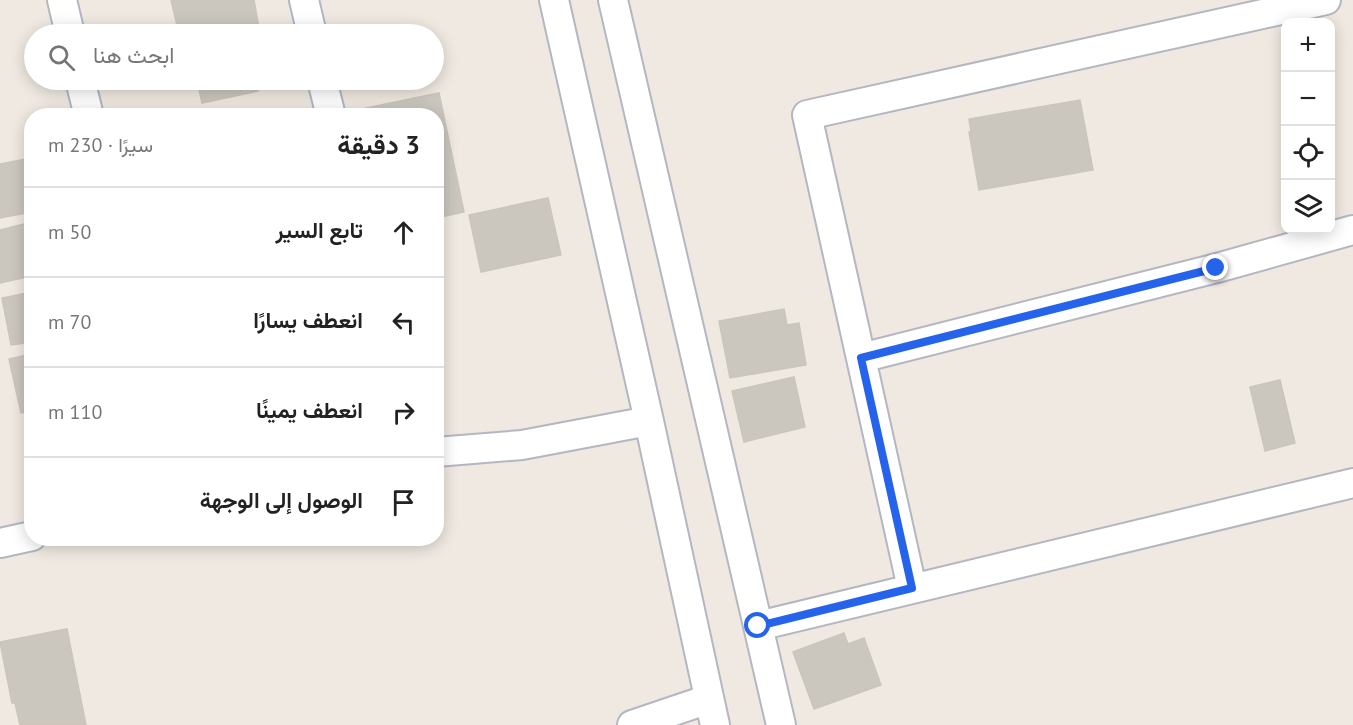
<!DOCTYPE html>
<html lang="ar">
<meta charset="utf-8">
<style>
body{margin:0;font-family:"PT Sans",Vazirmatn,sans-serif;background:#f2f2f2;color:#222;direction:rtl}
.controls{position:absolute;right:18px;top:18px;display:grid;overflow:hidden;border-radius:12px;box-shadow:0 3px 15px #0003}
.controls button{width:54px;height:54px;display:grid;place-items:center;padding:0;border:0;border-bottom:2px solid #e0e0e0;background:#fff;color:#222;font:30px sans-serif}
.stop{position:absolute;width:18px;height:18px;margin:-14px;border:4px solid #2563eb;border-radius:50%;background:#fff}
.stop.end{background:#2563eb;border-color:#fff;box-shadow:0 2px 6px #0008}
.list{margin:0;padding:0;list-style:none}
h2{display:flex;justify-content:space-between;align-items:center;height:78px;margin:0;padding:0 24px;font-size:26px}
h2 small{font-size:20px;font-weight:400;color:#767676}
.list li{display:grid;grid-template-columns:39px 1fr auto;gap:18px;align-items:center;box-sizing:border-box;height:90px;padding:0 24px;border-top:2px solid #e0e0e0}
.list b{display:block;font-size:22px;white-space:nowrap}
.list em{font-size:20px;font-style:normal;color:#767676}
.icon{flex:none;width:33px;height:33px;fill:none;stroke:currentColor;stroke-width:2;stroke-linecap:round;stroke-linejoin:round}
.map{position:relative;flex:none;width:1353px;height:725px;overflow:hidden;direction:ltr}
.search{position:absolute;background:#fff;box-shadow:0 3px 15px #0003;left:24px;top:24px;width:420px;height:66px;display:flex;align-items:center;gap:15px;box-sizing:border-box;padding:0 21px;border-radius:33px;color:#767676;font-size:22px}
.panel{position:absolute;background:#fff;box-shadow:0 3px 15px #0003;left:24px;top:108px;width:420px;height:438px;border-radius:24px;direction:rtl}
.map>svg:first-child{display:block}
.building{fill:#cbc7bf;stroke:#cbc5ba;stroke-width:1.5}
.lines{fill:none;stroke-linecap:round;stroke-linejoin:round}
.minor-casing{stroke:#b4b7c1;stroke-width:32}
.minor{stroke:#fff;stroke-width:28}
.route{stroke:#2563eb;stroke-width:8}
</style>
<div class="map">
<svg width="1353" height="725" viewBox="0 0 1353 725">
<rect width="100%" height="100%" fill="#efe9e1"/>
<!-- building -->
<path class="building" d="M 171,0 L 254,0 L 259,28 L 227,34 L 179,34 Z
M 197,80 L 255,80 L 258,91 L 202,103 Z
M 439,93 L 464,212 L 436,218 L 436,116 L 367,116 L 366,108 Z
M 1080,100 L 1093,170 L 979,190 L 969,132 L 971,132 L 969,119 Z
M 32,158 L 32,212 L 0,218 L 0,164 Z
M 548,198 L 561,255 L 481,272 L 469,215 Z
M 32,222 L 32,276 L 0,283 L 0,230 Z
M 32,292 L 32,342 L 11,345 L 2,298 Z
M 784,309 L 787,325 L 799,323 L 806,365 L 730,378 L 719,321 Z
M 32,354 L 32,411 L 21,413 L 9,359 Z
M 794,377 L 805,427 L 744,442 L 732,391 Z
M 1280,380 L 1295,443 L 1265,451 L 1250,387 Z
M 67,629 L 86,725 L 20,725 L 15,703 L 12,703 L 0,642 Z
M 844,633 L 848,644 L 864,638 L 881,685 L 814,709 L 793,652 Z"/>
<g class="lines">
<!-- minor casing -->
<g class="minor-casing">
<path id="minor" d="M 62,0 L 70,34
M 304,0 L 312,34
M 554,0 L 649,421 L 715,725
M 613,0 L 781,725
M 80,80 L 89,116
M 322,80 L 331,116
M 861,358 L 1217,268 L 1353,230
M 436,452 L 522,445 L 649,421
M 0,543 L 32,536
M 912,588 L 807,115 L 1326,0
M 758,626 L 1353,483
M 632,725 L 709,699"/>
</g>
<!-- minor -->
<use href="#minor" class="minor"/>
</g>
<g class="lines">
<!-- route -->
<path class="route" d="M 758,626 L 912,588 L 861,358 L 1216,268"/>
</g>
</svg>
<div class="controls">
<button>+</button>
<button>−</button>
<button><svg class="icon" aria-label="locate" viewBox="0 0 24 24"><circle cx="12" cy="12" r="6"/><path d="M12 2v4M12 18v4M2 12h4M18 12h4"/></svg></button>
<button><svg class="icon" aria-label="layers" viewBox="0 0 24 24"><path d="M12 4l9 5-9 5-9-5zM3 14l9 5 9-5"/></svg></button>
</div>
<div class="stop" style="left:758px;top:626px"></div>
<div class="stop end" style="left:1216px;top:268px"></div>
<div class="search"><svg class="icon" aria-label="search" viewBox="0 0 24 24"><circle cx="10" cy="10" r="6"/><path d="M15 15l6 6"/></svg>ابحث هنا</div>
<section class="panel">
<h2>3 دقيقة<small>سيرًا · 230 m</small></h2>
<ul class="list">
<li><svg class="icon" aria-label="ahead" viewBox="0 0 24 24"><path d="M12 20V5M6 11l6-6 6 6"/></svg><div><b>تابع السير</b></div><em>50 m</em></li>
<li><svg class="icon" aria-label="left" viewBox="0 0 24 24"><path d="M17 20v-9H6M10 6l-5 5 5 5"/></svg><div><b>انعطف يسارًا</b></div><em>70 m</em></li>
<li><svg class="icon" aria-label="right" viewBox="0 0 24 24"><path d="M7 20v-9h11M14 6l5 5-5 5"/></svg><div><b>انعطف يمينًا</b></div><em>110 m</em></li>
<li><svg class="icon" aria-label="arrive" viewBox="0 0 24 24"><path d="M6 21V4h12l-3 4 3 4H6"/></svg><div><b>الوصول إلى الوجهة</b></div></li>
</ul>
</section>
</div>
